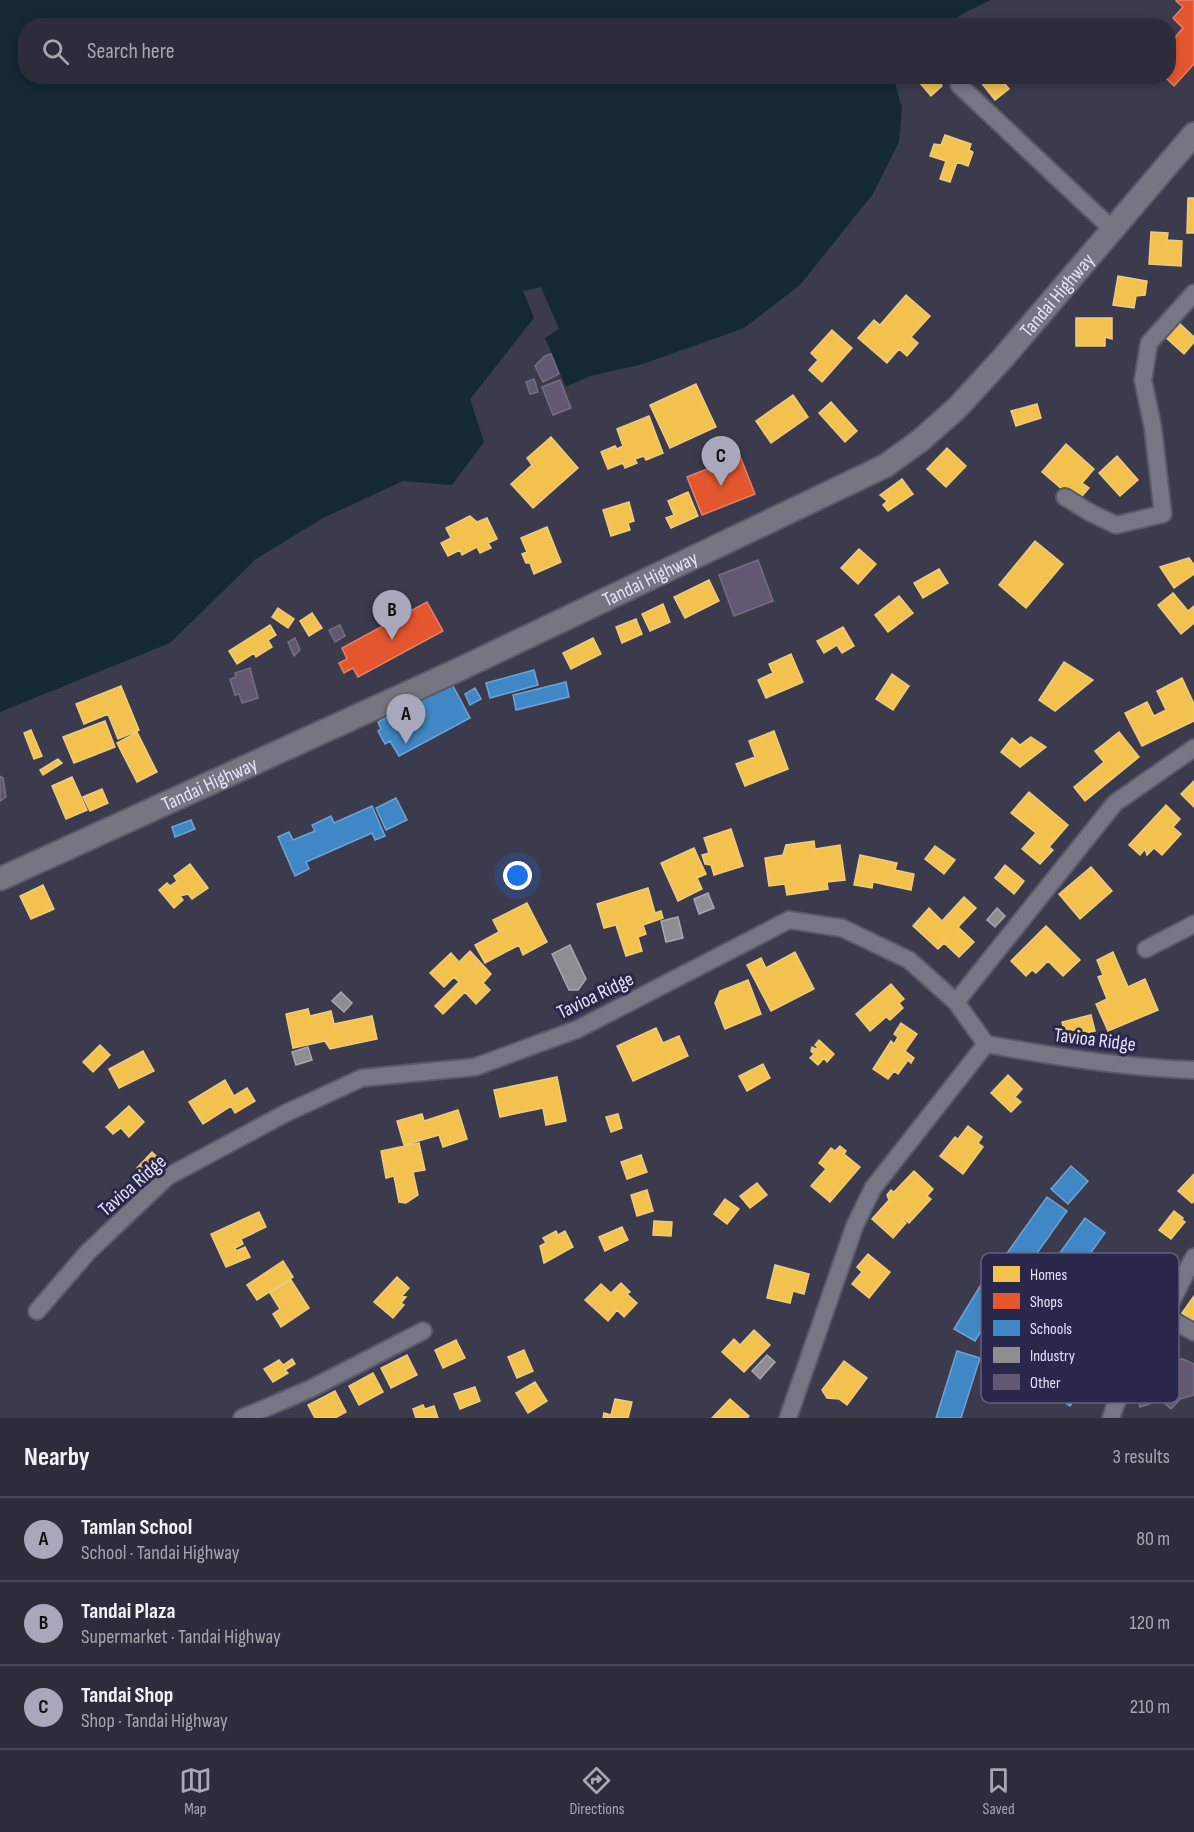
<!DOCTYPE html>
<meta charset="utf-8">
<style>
body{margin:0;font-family:"Sofia Sans Condensed",sans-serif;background:#383845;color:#f1f3f6}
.you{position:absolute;left:518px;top:876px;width:21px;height:21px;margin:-15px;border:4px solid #fff;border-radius:50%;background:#1a73e8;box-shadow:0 0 0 9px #1a73e833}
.badge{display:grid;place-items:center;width:39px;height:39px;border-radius:50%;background:#a8a8bd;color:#111;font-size:20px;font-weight:700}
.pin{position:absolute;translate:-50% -50px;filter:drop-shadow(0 2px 3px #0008)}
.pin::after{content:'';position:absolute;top:32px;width:21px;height:18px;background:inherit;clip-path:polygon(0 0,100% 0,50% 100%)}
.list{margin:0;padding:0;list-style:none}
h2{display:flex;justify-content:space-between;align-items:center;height:78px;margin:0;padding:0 24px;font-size:26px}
h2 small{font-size:20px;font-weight:400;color:#a6a7af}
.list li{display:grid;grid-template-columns:39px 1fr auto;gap:18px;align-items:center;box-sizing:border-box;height:84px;padding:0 24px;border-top:2px solid #484854}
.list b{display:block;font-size:22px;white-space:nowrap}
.list p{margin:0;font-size:20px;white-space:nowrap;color:#a6a7af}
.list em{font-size:20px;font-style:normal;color:#a6a7af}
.icon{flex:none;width:33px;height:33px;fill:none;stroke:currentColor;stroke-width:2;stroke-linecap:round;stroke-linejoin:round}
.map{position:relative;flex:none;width:1194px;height:1418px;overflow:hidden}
.search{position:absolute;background:#2c2c3a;box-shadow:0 3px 9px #0003;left:18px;right:18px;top:18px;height:66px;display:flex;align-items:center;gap:15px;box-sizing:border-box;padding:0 21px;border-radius:24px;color:#a6a7af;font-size:22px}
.sheet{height:330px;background:#2c2c3a}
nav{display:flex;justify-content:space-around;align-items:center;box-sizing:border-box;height:84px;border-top:2px solid #484854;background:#2c2c3a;font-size:16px;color:#a6a7af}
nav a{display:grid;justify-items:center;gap:3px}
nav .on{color:#a8a8bd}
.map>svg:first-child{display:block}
.water{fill:#142933}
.homes{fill:#f2c14e;stroke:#edcb81;stroke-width:1.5}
.shops{fill:#e4572e;stroke:#e3816b;stroke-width:1.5}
.schools{fill:#3f88c5;stroke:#70a3d5;stroke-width:1.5}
.industry{fill:#8d8d92;stroke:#a6a7b1;stroke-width:1.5}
.building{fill:#625874;stroke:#726f7e;stroke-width:1.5}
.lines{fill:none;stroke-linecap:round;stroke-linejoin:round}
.street-casing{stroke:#5a5969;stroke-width:20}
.secondary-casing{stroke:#5a5969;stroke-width:26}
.street{stroke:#767684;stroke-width:16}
.secondary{stroke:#777581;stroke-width:22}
.labels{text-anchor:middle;stroke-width:6;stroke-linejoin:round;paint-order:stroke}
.street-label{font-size:20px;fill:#e2e3f9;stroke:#2a284a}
.key{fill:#2a284a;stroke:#61607f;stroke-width:1.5}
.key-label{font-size:16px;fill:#e2e3f9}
</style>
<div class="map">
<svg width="1194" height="1418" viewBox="0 0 1194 1418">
<rect width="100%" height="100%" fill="#3b3b4d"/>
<!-- water -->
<path class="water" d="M 0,0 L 991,0 L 964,13 L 944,26 L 26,26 L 26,76 L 893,76 L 902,108 L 899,142 L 873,194 L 800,285 L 744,328 L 643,364 L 590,376 L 566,387 L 545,338 L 559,329 L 541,287 L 523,291 L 534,318 L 470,399 L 484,442 L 452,485 L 403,481 L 323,518 L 256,559 L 170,643 L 0,712 Z"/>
<!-- homes -->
<path class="homes" d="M 914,76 L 934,76 L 942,86 L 931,96 Z
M 976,76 L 1002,76 L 1000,78 L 1009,89 L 995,100 Z
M 945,135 L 971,144 L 969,150 L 973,152 L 968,166 L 957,162 L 950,182 L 940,179 L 946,161 L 930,156 L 934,144 L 941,145 Z
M 1188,198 L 1194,198 L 1194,233 L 1187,233 Z
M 1151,232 L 1168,233 L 1167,240 L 1182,241 L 1181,266 L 1149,264 Z
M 1118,276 L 1147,281 L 1145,295 L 1136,296 L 1134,308 L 1113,305 Z
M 906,295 L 930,316 L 911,337 L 918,343 L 907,356 L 899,349 L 887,363 L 858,338 L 874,320 L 880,325 Z
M 1076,318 L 1112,318 L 1112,339 L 1105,337 L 1105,346 L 1076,346 Z
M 1177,321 L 1194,337 L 1194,342 L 1184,354 L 1164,336 Z
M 832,330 L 852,348 L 822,382 L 809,370 L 818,360 L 811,353 Z
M 696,384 L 716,427 L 670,448 L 650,405 Z
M 793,395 L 808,417 L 771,443 L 756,421 Z
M 831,402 L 857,431 L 845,442 L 819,413 Z
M 1037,404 L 1041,418 L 1016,426 L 1011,411 Z
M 649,416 L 663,453 L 646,460 L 644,456 L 635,459 L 637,463 L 625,468 L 623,463 L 608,469 L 601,452 L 615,446 L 617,449 L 623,446 L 617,429 Z
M 551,437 L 578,468 L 533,508 L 511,484 L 532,465 L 527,458 Z
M 1066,444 L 1094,469 L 1082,483 L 1089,488 L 1077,502 L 1042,472 Z
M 947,448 L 966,466 L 946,487 L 927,469 Z
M 1117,456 L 1138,480 L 1120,496 L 1099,473 Z
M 902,479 L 913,494 L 888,511 L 883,505 L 887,501 L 880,495 Z
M 688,492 L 698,516 L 671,528 L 666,518 L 674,515 L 668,501 Z
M 629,502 L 634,521 L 628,523 L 630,530 L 611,536 L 603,510 Z
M 470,516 L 477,522 L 487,518 L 497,539 L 488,543 L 491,548 L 480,553 L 477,547 L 462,555 L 460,550 L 448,556 L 441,543 L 451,538 L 446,528 Z
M 547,527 L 561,562 L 534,574 L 530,563 L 526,563 L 522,554 L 527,552 L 521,538 Z
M 1035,541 L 1063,564 L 1026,608 L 999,585 Z
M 859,549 L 876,564 L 858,584 L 841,568 Z
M 1189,558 L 1194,565 L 1194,574 L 1174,588 L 1160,567 Z
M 939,569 L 948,583 L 923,598 L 914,583 Z
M 709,580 L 719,601 L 685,618 L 674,597 Z
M 1173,593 L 1188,611 L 1194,606 L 1194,623 L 1181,634 L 1158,605 Z
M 899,596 L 913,613 L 888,632 L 875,615 Z
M 663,604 L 670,622 L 650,631 L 642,614 Z
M 278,608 L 294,619 L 288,628 L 272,617 Z
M 312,613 L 322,628 L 309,636 L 300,621 Z
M 636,619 L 642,634 L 622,643 L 616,627 Z
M 270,625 L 276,635 L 268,640 L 272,647 L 256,657 L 254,653 L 237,664 L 229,651 Z
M 843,627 L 854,646 L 842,653 L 837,645 L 824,653 L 817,641 Z
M 593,638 L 601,654 L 571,669 L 563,653 Z
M 791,654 L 803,682 L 766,698 L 758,680 L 773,673 L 769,664 Z
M 1064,662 L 1093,680 L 1055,711 L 1039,700 Z
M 892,674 L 909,686 L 893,710 L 876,699 Z
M 1182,678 L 1194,704 L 1194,721 L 1142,746 L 1125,713 L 1147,702 L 1154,716 L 1166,710 L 1157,691 Z
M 121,686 L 139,730 L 118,739 L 108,714 L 84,724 L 76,704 Z
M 105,721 L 115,747 L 74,763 L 63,737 Z
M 31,730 L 42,756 L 34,759 L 24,733 Z
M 774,731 L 788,769 L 745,786 L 736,764 L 755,757 L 749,741 Z
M 137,732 L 157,772 L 137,782 L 117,743 Z
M 1119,732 L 1139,757 L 1085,801 L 1074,787 L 1104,762 L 1095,751 Z
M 1031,737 L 1046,747 L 1020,767 L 1001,752 L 1012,738 L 1020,745 Z
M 58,759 L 62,763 L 43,775 L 40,770 Z
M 72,777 L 87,810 L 66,819 L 52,786 Z
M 1194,781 L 1194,807 L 1181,794 Z
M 102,789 L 108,803 L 90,811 L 83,797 Z
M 1029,792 L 1068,825 L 1049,847 L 1053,850 L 1040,864 L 1022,849 L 1036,833 L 1011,813 Z
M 1166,805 L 1180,819 L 1173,827 L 1181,834 L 1162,855 L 1154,848 L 1147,855 L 1145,849 L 1140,855 L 1129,845 Z
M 731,829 L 743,866 L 714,875 L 711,865 L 705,864 L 702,855 L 709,853 L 704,838 Z
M 814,841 L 815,849 L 840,845 L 845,880 L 827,882 L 828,889 L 787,895 L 785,884 L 769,886 L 765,858 L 783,855 L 786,845 Z
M 935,846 L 955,860 L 944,874 L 925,859 Z
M 694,848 L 706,874 L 697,878 L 702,889 L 678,901 L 661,863 Z
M 860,855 L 897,863 L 895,870 L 914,874 L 911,890 L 873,882 L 872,888 L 854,885 Z
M 190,864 L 208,888 L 192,899 L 188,894 L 180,896 L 183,900 L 174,908 L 159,890 L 167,883 L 170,886 L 177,881 L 174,876 Z
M 1005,865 L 1024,881 L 1014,894 L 995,878 Z
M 1091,867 L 1112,891 L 1080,919 L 1059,894 Z
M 43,885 L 54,909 L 31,919 L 20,896 Z
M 648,888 L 655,913 L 661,911 L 663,918 L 643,925 L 646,934 L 638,937 L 642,951 L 626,956 L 616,925 L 604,928 L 597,904 Z
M 964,897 L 976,908 L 958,927 L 974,942 L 959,957 L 944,943 L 938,949 L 913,926 L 929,908 L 942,921 Z
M 527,903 L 547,942 L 523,955 L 519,945 L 485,963 L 475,945 L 499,932 L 493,920 Z
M 1046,926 L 1080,960 L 1063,976 L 1048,961 L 1036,973 L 1032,970 L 1026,976 L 1011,961 Z
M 470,951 L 491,974 L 483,983 L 490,990 L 476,1004 L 465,992 L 443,1014 L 435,1006 L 459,982 L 454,977 L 444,987 L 430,973 L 451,953 L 459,962 Z
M 795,952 L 814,989 L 771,1011 L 747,965 L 761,958 L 766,968 Z
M 1113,952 L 1128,987 L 1145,979 L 1158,1010 L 1108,1031 L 1096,1004 L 1107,999 L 1098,977 L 1103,975 L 1097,960 Z
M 748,980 L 761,1014 L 725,1029 L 715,1003 L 720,991 Z
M 891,984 L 904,999 L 899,1003 L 903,1008 L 890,1020 L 886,1017 L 870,1031 L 856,1014 Z
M 308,1009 L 310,1016 L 331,1011 L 334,1024 L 372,1016 L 377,1039 L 330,1049 L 325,1041 L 293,1048 L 286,1014 Z
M 1091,1015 L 1095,1031 L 1066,1038 L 1062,1022 Z
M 901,1023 L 917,1034 L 905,1051 L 914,1058 L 911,1063 L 908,1060 L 898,1074 L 894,1071 L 888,1079 L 873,1069 L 891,1041 L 894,1044 L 898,1037 L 894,1034 Z
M 656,1028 L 663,1043 L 679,1036 L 688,1056 L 633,1081 L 617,1046 Z
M 819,1040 L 834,1054 L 827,1062 L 824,1058 L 818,1065 L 810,1058 L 814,1054 L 811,1051 L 812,1047 L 816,1049 L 818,1047 L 815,1045 Z
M 100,1045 L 110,1055 L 93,1072 L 83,1062 Z
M 143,1051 L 154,1071 L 119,1088 L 109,1069 Z
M 763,1064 L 770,1078 L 747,1091 L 739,1076 Z
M 1008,1075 L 1022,1089 L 1015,1097 L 1021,1102 L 1011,1112 L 991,1093 Z
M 557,1077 L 566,1121 L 546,1125 L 543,1108 L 500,1117 L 494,1090 Z
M 225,1080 L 234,1096 L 247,1088 L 255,1101 L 235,1113 L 231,1106 L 203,1124 L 189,1102 Z
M 129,1106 L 144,1122 L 129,1137 L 121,1128 L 113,1134 L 106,1127 Z
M 458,1110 L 467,1139 L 443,1147 L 439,1135 L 404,1145 L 397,1121 L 422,1114 L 424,1121 Z
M 618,1114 L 622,1128 L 611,1132 L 606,1117 Z
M 968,1126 L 982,1137 L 978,1143 L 983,1147 L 963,1174 L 940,1156 L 955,1137 L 958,1139 Z
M 419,1143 L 425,1170 L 413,1172 L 418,1195 L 406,1203 L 399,1202 L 394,1176 L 386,1178 L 381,1151 Z
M 840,1146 L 846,1151 L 844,1154 L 860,1167 L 830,1202 L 811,1186 L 826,1169 L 819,1163 L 831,1148 L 835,1151 Z
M 152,1152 L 163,1163 L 148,1179 L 137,1168 Z
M 641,1155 L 647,1172 L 627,1179 L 621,1162 Z
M 914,1171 L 933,1189 L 927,1196 L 931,1199 L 909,1223 L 904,1219 L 903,1220 L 906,1223 L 893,1238 L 872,1219 L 889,1200 L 887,1195 L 891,1190 L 894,1192 Z
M 1194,1174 L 1194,1201 L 1192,1203 L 1178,1191 Z
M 757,1183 L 767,1195 L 750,1208 L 740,1196 Z
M 647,1190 L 653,1211 L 637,1216 L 631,1195 Z
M 725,1199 L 739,1209 L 727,1224 L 714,1214 Z
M 1174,1211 L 1183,1218 L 1182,1220 L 1185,1222 L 1171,1239 L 1159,1230 Z
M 259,1212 L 266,1227 L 241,1239 L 243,1244 L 235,1248 L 236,1251 L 245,1247 L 250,1257 L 226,1267 L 211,1234 Z
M 654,1221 L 672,1222 L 671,1236 L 653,1235 Z
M 622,1227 L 628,1240 L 605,1251 L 599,1237 Z
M 556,1231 L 558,1235 L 565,1231 L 573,1247 L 544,1263 L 540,1246 L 546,1243 L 543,1238 Z
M 868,1254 L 890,1272 L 869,1298 L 852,1284 L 862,1272 L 857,1267 Z
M 283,1261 L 293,1277 L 257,1300 L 247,1285 Z
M 775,1265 L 809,1274 L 804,1294 L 793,1291 L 790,1303 L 767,1298 Z
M 397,1277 L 409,1288 L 402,1296 L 406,1297 L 401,1303 L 404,1305 L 393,1318 L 374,1302 Z
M 291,1280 L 309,1308 L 281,1327 L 273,1314 L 280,1309 L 270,1293 Z
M 621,1283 L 630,1292 L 627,1294 L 637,1303 L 624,1317 L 617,1310 L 608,1321 L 585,1300 L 601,1284 L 611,1293 Z
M 1194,1296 L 1194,1321 L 1182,1313 Z
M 754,1330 L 770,1345 L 744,1372 L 722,1352 L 734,1339 L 740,1345 Z
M 456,1340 L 465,1358 L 443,1368 L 435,1350 Z
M 524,1350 L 533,1371 L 517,1378 L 508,1357 Z
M 407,1355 L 417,1375 L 391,1388 L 381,1368 Z
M 292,1359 L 295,1364 L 285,1370 L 288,1373 L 273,1382 L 264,1369 L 279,1360 L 283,1365 Z
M 844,1361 L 867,1378 L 847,1405 L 839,1399 L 827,1398 L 822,1390 Z
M 373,1373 L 383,1392 L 359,1405 L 349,1386 Z
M 535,1382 L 547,1401 L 528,1413 L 516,1393 Z
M 475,1387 L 480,1401 L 460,1409 L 454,1394 Z
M 335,1391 L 346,1412 L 335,1418 L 315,1418 L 308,1405 Z
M 615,1399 L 632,1402 L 628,1418 L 603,1418 L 604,1413 L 611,1415 Z
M 730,1399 L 749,1416 L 747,1418 L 712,1418 Z
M 423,1405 L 425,1409 L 434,1406 L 438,1418 L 416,1418 L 413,1409 Z"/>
<!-- shops -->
<path class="shops" d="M 1177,0 L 1194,0 L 1194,64 L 1174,86 L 1164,76 L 1168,76 L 1168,40 L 1171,42 L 1183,28 L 1173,18 L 1183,7 L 1176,1 Z
M 740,456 L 755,494 L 702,515 L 687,477 Z
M 427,602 L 443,631 L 358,677 L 353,668 L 344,673 L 339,663 L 347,659 L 342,648 Z"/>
<!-- schools -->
<path class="schools" d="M 534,670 L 538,685 L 490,698 L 486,683 Z
M 451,682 L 470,718 L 399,756 L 390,741 L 385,744 L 378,731 L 381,729 L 378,722 Z
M 566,682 L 569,697 L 516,710 L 513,695 Z
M 475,688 L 481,699 L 470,705 L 465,694 Z
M 396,798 L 407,820 L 386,830 L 376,808 Z
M 372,806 L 385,836 L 375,840 L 372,833 L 306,862 L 309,869 L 295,876 L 278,837 L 289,832 L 293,840 L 315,831 L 312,825 L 331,816 L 334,823 Z
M 191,820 L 195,829 L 175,837 L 172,827 Z
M 1071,1166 L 1088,1181 L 1068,1204 L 1051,1189 Z
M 1047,1197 L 1067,1211 L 1010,1291 L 990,1277 Z
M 1085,1218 L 1105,1233 L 1046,1315 L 1026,1300 Z
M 985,1278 L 1005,1291 L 975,1341 L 954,1329 Z
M 1022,1309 L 1100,1362 L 1070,1406 L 992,1352 Z
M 957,1351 L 980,1358 L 961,1418 L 936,1418 Z"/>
<!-- industry -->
<path class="industry" d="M 708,893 L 714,908 L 699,914 L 694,899 Z
M 997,908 L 1005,916 L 995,927 L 987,920 Z
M 678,917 L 683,938 L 666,942 L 661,921 Z
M 570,945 L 586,979 L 578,990 L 569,990 L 552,954 Z
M 341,992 L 352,1003 L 344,1012 L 332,1001 Z
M 308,1047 L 312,1060 L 296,1065 L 292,1052 Z
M 767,1355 L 775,1362 L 760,1379 L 752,1371 Z"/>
<!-- building -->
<path class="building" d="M 551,354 L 559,374 L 543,382 L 535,366 L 545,356 Z
M 534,379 L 538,392 L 530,394 L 526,382 Z
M 560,380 L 571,408 L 553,415 L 542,387 Z
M 758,560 L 773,601 L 734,616 L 719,575 Z
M 340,625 L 345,636 L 335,642 L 329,630 Z
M 295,638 L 300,650 L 294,656 L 288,642 Z
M 250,668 L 258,698 L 242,703 L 239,694 L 235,695 L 230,679 L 236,677 L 235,673 Z
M 0,776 L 3,778 L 6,797 L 0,801 Z
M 1183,1359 L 1194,1364 L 1194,1395 L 1180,1399 L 1171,1409 L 1161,1400 L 1140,1407 L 1132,1380 L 1158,1361 Z"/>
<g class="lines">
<!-- street casing -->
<g class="street-casing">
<path id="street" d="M 959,85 L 1113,230
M 1065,497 L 1089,512 L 1116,525 L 1163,514 L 1153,428 L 1143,380 L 1149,343 L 1194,293
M 1146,949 L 1194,924
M 956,1002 L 1115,803 L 1194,748
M 37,1311 L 88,1252 L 167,1177 L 286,1113 L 362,1078 L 475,1067 L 578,1029 L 789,920 L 842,928 L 909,960 L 956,1002 L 986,1044 C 1055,1057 1125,1068 1194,1070
M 1164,1316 L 1194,1332
M 242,1418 L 310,1389 L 423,1331
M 788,1418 L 855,1225 L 873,1188 L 986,1044
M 1111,1418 L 1128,1370 L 1164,1316 L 1194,1257"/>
</g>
<!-- secondary casing -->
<g class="secondary-casing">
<g id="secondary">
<path id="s1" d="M 0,879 L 458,670 L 885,466 L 921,440 L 958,407 L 1003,358 L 1194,134"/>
</g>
</g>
<!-- street -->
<use href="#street" class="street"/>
<!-- secondary -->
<use href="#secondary" class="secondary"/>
</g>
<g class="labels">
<!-- street labels -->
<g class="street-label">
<text dy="7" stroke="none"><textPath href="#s1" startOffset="1220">Tandai Highway</textPath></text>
<text dy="7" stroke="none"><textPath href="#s1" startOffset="716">Tandai Highway</textPath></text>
<text dy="7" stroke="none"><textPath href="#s1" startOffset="230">Tandai Highway</textPath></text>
<text transform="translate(595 995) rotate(-26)" y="7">Tavioa Ridge</text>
<text transform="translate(1095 1039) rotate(7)" y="7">Tavioa Ridge</text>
<text transform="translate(132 1185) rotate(-41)" y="7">Tavioa Ridge</text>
</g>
</g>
<!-- legend -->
<rect x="981" y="1253" width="198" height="150" rx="9" class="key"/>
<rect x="993" y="1266" width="27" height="16" fill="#f2c14e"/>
<rect x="993" y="1293" width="27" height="16" fill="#e4572e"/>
<rect x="993" y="1320" width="27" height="16" fill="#3f88c5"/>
<rect x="993" y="1347" width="27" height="16" fill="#8d8d92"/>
<rect x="993" y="1374" width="27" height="16" fill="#625874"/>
<g class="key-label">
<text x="1030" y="1280">Homes</text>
<text x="1030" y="1307">Shops</text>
<text x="1030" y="1334">Schools</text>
<text x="1030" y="1361">Industry</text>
<text x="1030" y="1388">Other</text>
</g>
</svg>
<div class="you"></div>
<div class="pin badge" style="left:406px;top:744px">A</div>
<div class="pin badge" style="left:392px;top:640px">B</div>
<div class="pin badge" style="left:721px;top:486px">C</div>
<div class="search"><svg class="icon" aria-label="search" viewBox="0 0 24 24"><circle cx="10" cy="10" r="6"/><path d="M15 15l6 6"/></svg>Search here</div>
</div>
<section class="sheet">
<h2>Nearby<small>3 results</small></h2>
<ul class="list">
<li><span class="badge">A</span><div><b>Tamlan School</b><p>School · Tandai Highway</p></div><em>80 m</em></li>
<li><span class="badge">B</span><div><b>Tandai Plaza</b><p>Supermarket · Tandai Highway</p></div><em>120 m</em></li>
<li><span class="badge">C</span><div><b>Tandai Shop</b><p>Shop · Tandai Highway</p></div><em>210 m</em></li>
</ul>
</section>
<nav>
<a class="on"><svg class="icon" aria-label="map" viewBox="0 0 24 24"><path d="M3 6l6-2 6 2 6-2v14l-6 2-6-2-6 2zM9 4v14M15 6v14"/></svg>Map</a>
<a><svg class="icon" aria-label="directions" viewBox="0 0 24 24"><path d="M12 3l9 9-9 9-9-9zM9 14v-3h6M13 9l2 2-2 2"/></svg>Directions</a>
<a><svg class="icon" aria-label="saved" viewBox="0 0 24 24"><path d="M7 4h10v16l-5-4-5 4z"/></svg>Saved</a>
</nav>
